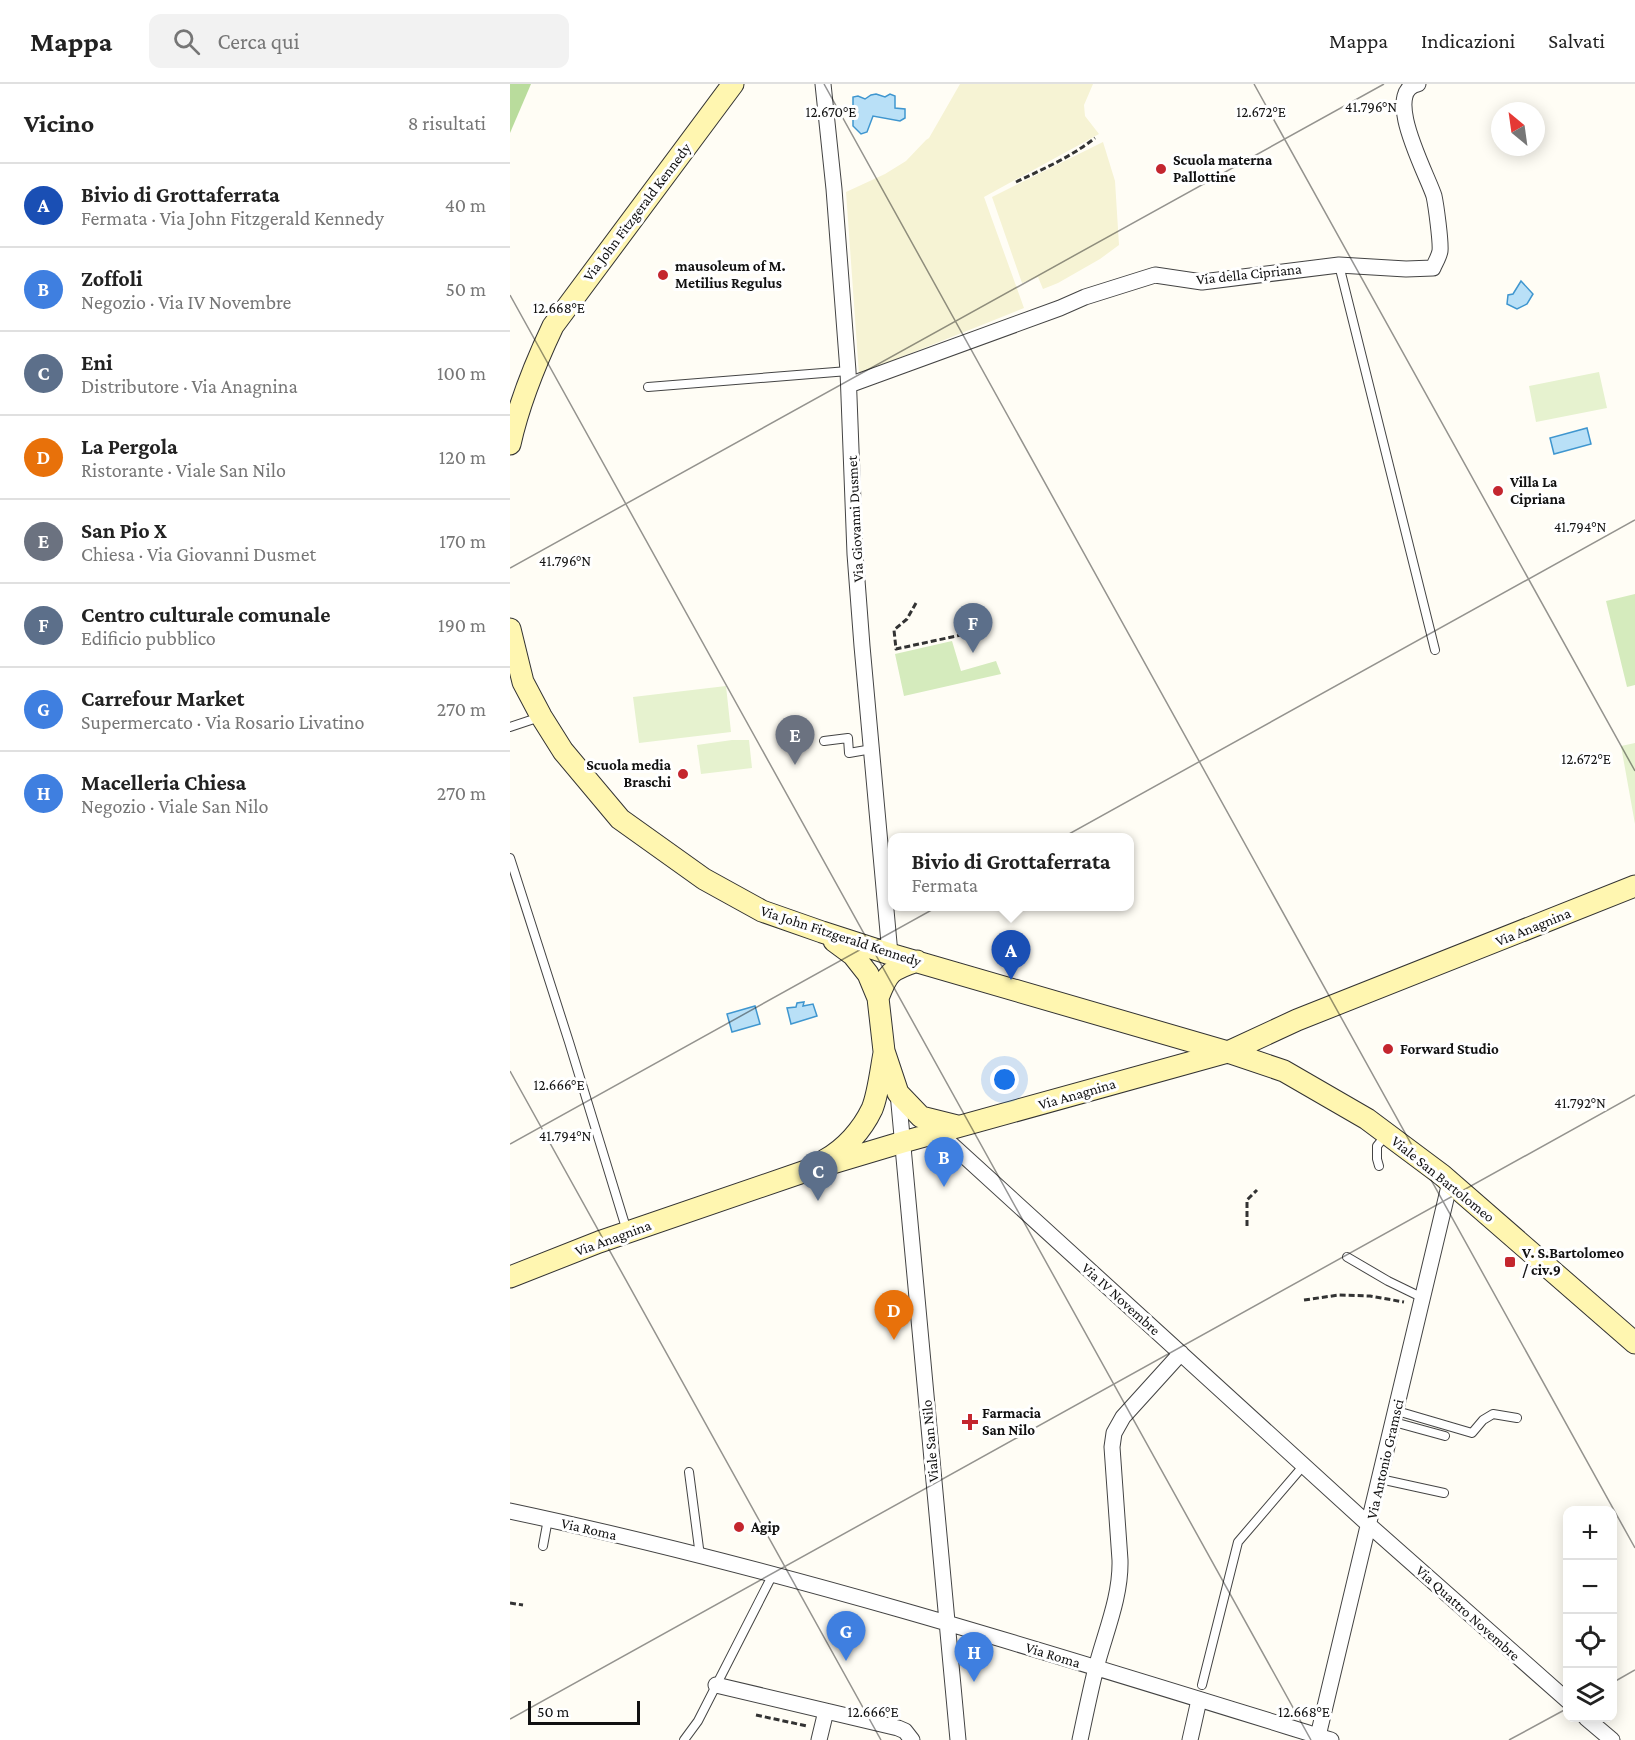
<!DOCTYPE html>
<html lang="it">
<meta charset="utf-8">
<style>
body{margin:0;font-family:"Crimson Pro",serif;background:#f2f2f2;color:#222}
.controls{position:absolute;right:18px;bottom:18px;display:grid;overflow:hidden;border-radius:12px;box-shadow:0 3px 15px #0003}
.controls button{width:54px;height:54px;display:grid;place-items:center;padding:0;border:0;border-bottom:2px solid #e0e0e0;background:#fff;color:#222;font:30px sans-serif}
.compass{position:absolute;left:981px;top:18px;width:54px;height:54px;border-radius:50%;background:#fff;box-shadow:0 3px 15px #0003;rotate:331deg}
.scale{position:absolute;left:18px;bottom:15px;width:112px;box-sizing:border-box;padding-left:6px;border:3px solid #111;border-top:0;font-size:16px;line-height:21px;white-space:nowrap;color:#111;-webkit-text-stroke:4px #fff;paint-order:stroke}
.you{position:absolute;left:495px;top:996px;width:21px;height:21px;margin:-15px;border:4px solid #fff;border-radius:50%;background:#1a73e8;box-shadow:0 0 0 9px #1a73e833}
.badge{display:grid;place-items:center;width:39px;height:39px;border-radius:50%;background:#0f766e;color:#fff;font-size:20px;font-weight:700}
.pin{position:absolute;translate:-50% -50px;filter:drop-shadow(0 2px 3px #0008)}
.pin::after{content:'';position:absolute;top:32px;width:21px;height:18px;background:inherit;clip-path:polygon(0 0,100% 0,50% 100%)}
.popup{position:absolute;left:378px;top:749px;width:246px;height:78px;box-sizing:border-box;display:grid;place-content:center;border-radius:12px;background:#fff;filter:drop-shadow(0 2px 4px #0005);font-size:20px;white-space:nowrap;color:#767676}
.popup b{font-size:22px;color:#222}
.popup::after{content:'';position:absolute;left:50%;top:100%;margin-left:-12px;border:12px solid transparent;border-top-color:#fff}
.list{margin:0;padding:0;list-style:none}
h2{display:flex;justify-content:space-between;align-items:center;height:78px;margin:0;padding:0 24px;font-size:26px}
h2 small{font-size:20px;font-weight:400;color:#767676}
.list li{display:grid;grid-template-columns:39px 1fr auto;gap:18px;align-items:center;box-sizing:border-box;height:84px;padding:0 24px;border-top:2px solid #e0e0e0}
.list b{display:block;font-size:22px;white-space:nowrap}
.list p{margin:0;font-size:20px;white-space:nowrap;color:#767676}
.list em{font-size:20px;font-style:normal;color:#767676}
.icon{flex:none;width:33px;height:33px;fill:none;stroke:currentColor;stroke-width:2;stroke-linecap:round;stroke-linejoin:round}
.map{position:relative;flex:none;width:1125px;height:1656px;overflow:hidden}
header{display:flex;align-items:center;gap:36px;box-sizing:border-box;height:84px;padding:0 30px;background:#fff;border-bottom:2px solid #e0e0e0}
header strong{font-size:28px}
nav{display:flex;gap:33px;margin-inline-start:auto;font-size:21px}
.search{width:420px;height:54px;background:#f2f2f2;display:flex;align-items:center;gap:15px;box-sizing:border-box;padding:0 21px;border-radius:12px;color:#767676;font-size:22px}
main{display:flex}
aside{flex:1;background:#fff}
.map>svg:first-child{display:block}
.farmland{fill:#f6f3d4}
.green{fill:#d5ebbd}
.forest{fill:#b9dc9c}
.pitch{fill:#e6f2cf}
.water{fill:#b9e0f7;stroke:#3f96cf;stroke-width:1.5}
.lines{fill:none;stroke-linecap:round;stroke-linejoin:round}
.lane-casing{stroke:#444;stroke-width:10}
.street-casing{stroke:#444;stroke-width:17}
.secondary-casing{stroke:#333;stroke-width:23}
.path{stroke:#333;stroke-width:3;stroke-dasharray:6 3;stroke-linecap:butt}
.lane{stroke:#fff;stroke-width:8}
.street{stroke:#fff;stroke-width:15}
.secondary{stroke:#fff6b0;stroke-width:21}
.ticks{fill:none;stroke:#111;stroke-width:1.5;stroke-opacity:0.45}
.poi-dot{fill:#c4262e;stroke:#fff;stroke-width:2}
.labels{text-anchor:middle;stroke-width:6;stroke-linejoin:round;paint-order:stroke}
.poi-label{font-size:15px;font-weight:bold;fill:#111;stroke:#fff;text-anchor:start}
.street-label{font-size:15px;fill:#111;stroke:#fff}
.ticks-label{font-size:15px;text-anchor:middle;fill:#111;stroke:#fff;stroke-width:6;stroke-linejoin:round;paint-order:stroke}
</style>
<header>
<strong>Mappa</strong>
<div class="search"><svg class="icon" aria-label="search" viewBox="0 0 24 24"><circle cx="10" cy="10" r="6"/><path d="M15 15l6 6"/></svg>Cerca qui</div>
<nav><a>Mappa</a><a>Indicazioni</a><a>Salvati</a></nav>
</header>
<main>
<aside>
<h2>Vicino<small>8 risultati</small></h2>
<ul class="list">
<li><span class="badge" style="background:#1a4fb4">A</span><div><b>Bivio di Grottaferrata</b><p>Fermata · Via John Fitzgerald Kennedy</p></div><em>40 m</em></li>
<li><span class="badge" style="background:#3f7fe0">B</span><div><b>Zoffoli</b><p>Negozio · Via IV Novembre</p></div><em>50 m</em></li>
<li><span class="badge" style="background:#5c6f8a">C</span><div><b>Eni</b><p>Distributore · Via Anagnina</p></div><em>100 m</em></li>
<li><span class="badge" style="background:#e8710a">D</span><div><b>La Pergola</b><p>Ristorante · Viale San Nilo</p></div><em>120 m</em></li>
<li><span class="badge" style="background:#6b7280">E</span><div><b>San Pio X</b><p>Chiesa · Via Giovanni Dusmet</p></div><em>170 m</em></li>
<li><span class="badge" style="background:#5c6f8a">F</span><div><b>Centro culturale comunale</b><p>Edificio pubblico</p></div><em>190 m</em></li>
<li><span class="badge" style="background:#3f7fe0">G</span><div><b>Carrefour Market</b><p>Supermercato · Via Rosario Livatino</p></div><em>270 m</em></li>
<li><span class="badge" style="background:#3f7fe0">H</span><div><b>Macelleria Chiesa</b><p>Negozio · Viale San Nilo</p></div><em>270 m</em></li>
</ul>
</aside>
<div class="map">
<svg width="1125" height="1656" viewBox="0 0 1125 1656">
<rect width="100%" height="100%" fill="#fffdf5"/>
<!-- farmland -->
<path class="farmland" d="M 450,0 L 583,0 L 574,21 L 575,32 L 589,50 L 474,113 L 514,224 L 349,290 L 336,108 L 375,90 L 396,77 L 416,56 L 419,54 Z
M 593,58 L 605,97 L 609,161 L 590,175 L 548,199 L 533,205 L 528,193 L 512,199 L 482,113 Z"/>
<!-- green -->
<path class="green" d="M 1125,510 L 1125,601 L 1117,603 L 1096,517 Z
M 442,557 L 451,587 L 486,577 L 491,590 L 394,612 L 385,570 Z"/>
<!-- forest -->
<path class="forest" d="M 0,0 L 21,0 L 0,49 Z"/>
<!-- pitch -->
<path class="pitch" d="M 1089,288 L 1097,324 L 1026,338 L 1019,302 Z
M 216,602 L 221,648 L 129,659 L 123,613 Z
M 222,656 L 239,656 L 242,684 L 191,690 L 187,661 Z
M 1125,659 L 1125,740 L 1111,662 Z"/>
<!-- water -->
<path class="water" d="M 366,10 L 375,13 L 380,10 L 385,12 L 385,24 L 395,25 L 395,34 L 390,37 L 363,32 L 357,48 L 351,50 L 343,42 L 343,13 L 348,12 L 355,15 L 361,11 Z
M 1011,197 L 1023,210 L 1017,220 L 1007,225 L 997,220 L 998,211 L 1003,210 Z
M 1077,344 L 1081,360 L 1044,370 L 1040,354 Z
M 294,918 L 293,922 L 303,920 L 307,932 L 281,940 L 277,924 L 286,923 L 287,919 Z
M 245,922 L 250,940 L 222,948 L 217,930 Z"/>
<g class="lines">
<!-- lane casing -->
<g class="lane-casing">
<path id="lane" d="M 829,181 L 925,566
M 138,303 L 338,287
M 0,643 L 30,633
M 314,657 L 338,654 L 339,669 L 362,665
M 0,774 L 59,958 L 117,1147
M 869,1082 L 867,1075 L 867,1062 L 876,1051
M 837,1173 L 878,1197 L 913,1214
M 887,1327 L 962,1349 L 973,1336 L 983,1330 L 1007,1334
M 884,1338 L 935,1352
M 179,1388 L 190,1472
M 870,1395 L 934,1409
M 33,1462 L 38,1435
M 692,1601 L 728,1458 L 794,1381
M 174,1656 L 188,1637 L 263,1490"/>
</g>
<!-- street casing -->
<g class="street-casing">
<path id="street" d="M 313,0 L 324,105 L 338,287 L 345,470 L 352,562 L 380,870
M 339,301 L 550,224 L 575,213 L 645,191 L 692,198 L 829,181 L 896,185 L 923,184 C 925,179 929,173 930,167 C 931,158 926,121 924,112 C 918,92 871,7 908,0
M 388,1009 L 448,1656
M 429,1049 L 859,1441 L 1058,1617
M 0,1427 C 278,1486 550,1572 821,1656
M 206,1601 L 388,1644 L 395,1647 L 402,1656
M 1076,1634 L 1102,1656
M 808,1652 L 940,1098
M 309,1656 L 316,1627
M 570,1656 C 575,1632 580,1608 586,1584 C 595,1549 611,1513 610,1476 L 602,1363 L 604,1349 L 613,1333 L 671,1269
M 680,1656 L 689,1616"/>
</g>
<!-- secondary casing -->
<g class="secondary-casing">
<path id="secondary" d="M 0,360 C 9,319 25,280 43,242 L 223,0
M 0,545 L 13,598 L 31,632 L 53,667 L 110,735 L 194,795 L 252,827 L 312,848 L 380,870 L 718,968 L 774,987 L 857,1035 L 932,1091 L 1125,1259
M 324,857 L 343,871 L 358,890 L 368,914 L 374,967 L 388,1009 L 411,1033 L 447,1042
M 368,914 C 378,888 380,886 407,877
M 315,1076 C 335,1065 352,1046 362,1025 C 368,1011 371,985 374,969
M 0,1193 L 89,1158 L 296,1087 L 393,1058 L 718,968 L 787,936 L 1125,802"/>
</g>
<!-- path -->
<path class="path" d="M 506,98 C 533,85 561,73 585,54
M 406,519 L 397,535 L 384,546 L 386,565 L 451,551
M 737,1142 L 737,1116 L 747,1106
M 794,1216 L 829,1211 L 860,1212 L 894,1218
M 0,1519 L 13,1521
M 246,1631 L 297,1642"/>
<!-- lane -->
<use href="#lane" class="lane"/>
<!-- street -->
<use href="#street" class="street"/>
<!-- secondary -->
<use href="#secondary" class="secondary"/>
</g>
<!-- ticks -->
<path class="ticks" d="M 314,0 L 1125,1464M 744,0 L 1125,687M 0,211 L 801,1656M 0,484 L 874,0M 0,987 L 371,1656M 0,1060 L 1125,436M 1102,1599 L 1125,1586M 0,1635 L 1125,1011M 999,1656 L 1058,1624"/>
<!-- markers -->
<g class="poi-dot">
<circle cx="651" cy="85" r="6"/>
<circle cx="153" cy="191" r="6"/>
<circle cx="988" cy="407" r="6"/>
<circle cx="173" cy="690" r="6"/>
<circle cx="878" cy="965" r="6"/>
<rect x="994" y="1172" width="12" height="12" rx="3"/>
<path d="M457 1329h6v6h6v6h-6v6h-6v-6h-6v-6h6z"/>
<circle cx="229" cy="1443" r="6"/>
</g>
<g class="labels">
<!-- poi labels -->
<g class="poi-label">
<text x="663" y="81">Scuola materna<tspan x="663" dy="17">Pallottine</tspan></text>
<text x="165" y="187">mausoleum of M.<tspan x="165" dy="17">Metilius Regulus</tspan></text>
<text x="1000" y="403">Villa La<tspan x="1000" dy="17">Cipriana</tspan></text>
<text x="161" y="686" text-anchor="end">Scuola media<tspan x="161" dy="17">Braschi</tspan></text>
<text x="890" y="970">Forward Studio</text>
<text x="1012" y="1174">V. S.Bartolomeo<tspan x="1012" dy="17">/ civ.9</tspan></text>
<text x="472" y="1334">Farmacia<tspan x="472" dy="17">San Nilo</tspan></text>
<text x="241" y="1448">Agip</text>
</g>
<!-- street labels -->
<g class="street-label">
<text transform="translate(127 128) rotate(-53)" y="5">Via John Fitzgerald Kennedy</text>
<text transform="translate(739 190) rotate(-6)" y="5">Via della Cipriana</text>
<text transform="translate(345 435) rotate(-93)" y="5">Via Giovanni Dusmet</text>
<text transform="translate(1023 843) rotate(-22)" y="5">Via Anagnina</text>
<text transform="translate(331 852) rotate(18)" y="5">Via John Fitzgerald Kennedy</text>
<text transform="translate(567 1010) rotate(-16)" y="5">Via Anagnina</text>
<text transform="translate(933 1095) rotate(39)" y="5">Viale San Bartolomeo</text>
<text transform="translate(103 1154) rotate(-20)" y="5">Via Anagnina</text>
<text transform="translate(611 1215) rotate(42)" y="5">Via IV Novembre</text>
<text transform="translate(420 1357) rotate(-95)" y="5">Viale San Nilo</text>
<text transform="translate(875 1375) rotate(-77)" y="5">Via Antonio Gramsci</text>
<text transform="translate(79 1445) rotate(13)" y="5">Via Roma</text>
<text transform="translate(958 1529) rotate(42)" y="5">Via Quattro Novembre</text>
<text transform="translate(543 1571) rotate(17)" y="5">Via Roma</text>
</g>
</g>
<g class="ticks-label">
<text x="861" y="28">41.796°N</text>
<text x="321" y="33">12.670°E</text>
<text x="751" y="33">12.672°E</text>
<text x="49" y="229">12.668°E</text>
<text x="1070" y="448">41.794°N</text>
<text x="55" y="482">41.796°N</text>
<text x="1076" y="680">12.672°E</text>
<text x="49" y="1006">12.666°E</text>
<text x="1070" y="1024">41.792°N</text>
<text x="55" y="1057">41.794°N</text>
<text x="363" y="1633">12.666°E</text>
<text x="794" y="1633">12.668°E</text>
</g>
</svg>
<div class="controls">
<button>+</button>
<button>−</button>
<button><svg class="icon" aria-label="locate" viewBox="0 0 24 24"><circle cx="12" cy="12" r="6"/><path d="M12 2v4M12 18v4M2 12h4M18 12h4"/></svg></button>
<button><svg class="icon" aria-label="layers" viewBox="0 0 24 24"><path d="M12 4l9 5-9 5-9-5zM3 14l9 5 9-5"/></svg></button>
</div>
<svg class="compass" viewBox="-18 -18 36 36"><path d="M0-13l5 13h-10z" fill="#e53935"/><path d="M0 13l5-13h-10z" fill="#767676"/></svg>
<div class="scale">50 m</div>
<div class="you"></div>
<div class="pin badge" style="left:501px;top:896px;background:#1a4fb4">A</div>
<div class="popup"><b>Bivio di Grottaferrata</b>Fermata</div>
<div class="pin badge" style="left:434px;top:1103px;background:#3f7fe0">B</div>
<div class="pin badge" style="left:308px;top:1117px;background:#5c6f8a">C</div>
<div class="pin badge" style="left:384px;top:1256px;background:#e8710a">D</div>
<div class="pin badge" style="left:285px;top:681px;background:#6b7280">E</div>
<div class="pin badge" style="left:463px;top:569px;background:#5c6f8a">F</div>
<div class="pin badge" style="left:336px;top:1577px;background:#3f7fe0">G</div>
<div class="pin badge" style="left:464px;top:1598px;background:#3f7fe0">H</div>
</div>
</main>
